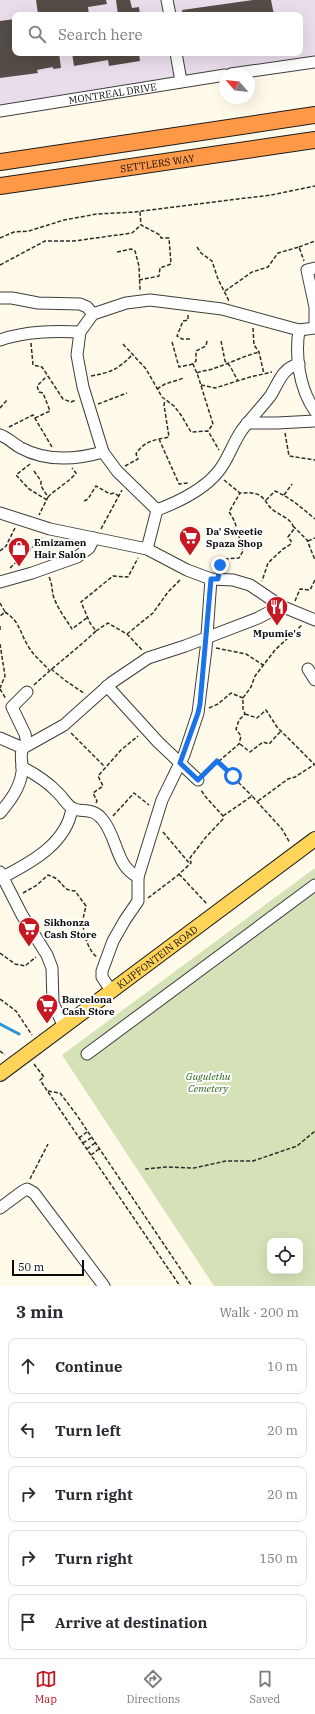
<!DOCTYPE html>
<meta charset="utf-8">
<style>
body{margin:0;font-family:"IBM Plex Serif",serif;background:#f7f7f7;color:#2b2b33}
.controls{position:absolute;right:12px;bottom:12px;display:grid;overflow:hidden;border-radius:8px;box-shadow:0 4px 16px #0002}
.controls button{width:36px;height:36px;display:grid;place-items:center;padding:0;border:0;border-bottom:1px solid #e1e1e2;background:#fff;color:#2b2b33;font:20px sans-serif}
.compass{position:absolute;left:219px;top:68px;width:36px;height:36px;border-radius:50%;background:#fff;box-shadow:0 4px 16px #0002;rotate:298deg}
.scale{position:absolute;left:12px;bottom:10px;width:72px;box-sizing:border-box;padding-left:4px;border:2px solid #0b0b0b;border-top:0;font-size:11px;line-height:14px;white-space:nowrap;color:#0b0b0b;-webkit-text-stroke:3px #fff;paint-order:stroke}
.stop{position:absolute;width:12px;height:12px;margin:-9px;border:3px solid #1a73e8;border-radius:50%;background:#fff}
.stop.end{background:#1a73e8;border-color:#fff;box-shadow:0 1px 4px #0008}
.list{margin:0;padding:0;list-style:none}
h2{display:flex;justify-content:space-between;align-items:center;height:52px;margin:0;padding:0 16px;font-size:17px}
h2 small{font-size:13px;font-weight:400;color:#7c7c81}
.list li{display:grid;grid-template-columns:26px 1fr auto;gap:12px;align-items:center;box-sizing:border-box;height:56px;margin:0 8px 8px;padding:0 8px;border:1px solid #e1e1e2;border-radius:8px}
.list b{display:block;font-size:15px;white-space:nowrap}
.list em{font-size:13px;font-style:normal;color:#7c7c81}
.icon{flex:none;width:22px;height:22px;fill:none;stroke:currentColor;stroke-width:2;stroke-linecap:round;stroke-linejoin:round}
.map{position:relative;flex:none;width:315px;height:1286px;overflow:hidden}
.search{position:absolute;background:#fff;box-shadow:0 4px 16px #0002;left:12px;right:12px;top:12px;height:44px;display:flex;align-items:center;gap:10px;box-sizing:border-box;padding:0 14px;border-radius:8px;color:#7c7c81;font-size:15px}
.sheet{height:372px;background:#fff}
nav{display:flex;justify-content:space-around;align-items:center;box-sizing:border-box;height:56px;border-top:1px solid #e1e1e2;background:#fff;font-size:11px;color:#7c7c81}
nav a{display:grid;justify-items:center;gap:2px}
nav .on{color:#c71721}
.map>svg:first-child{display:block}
.industrial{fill:#eaddeb;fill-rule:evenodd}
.cemetery{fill:#d5e2b8;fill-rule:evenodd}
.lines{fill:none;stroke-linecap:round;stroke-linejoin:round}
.stream{stroke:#2895da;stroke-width:3}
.building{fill:#544c46}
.minor-casing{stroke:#3e3e3e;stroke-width:13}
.major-casing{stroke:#1c1c1c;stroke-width:16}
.highway-casing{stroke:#1c1c1c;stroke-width:18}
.path{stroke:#2d2d2d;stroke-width:1.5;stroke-dasharray:4 2;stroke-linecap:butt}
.minor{stroke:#fff;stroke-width:11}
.major{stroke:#ffd459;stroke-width:14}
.highway{stroke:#ff9947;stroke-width:16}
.route{stroke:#1a73e8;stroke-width:5}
.labels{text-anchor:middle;stroke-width:4;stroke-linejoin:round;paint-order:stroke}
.street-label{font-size:10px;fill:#0b0b0b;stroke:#fff}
.poi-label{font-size:10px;font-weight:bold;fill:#0b0b0b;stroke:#fff;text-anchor:start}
.park-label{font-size:10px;font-style:italic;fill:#286716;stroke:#fff}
</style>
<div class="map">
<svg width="315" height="1286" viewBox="0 0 315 1286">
<rect width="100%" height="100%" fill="#fffae9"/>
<!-- industrial -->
<path class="industrial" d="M 0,0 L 315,0 L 315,62 L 0,111 ZM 15,15 L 300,15 L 300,53 L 15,53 Z"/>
<!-- cemetery -->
<path class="cemetery" d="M 315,868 L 315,1286 L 214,1286 L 62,1055 ZM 270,1241 L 300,1241 L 300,1271 L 270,1271 Z"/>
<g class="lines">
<!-- stream -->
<path class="stream" d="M 0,1024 L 19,1034"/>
</g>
<!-- building -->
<path class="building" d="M 36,0 L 106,0 L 107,4 L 88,7 L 89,15 L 45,15 L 44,13 L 38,14 Z
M 116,0 L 130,0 L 132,8 L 139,7 L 140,15 L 118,15 Z
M 253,0 L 271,0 L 274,15 L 183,15 L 182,10 Z
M 15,19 L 15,53 L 59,53 L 61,68 L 53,69 L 53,67 L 37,70 L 38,73 L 0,78 L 0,21 Z
M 72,53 L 139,53 L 140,61 L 109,66 L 108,60 L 74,66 Z"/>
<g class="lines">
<!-- minor casing -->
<g class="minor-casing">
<g id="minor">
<path d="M 167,0 L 170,15"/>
<path d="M 176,53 L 181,81"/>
<path d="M 231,74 L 315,62"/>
<path id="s1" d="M 0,111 L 225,75"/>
<path d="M 315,268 L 307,270 L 315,307 L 315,324"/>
<path d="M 0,298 L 12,298 L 38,303 L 80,304 L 87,307 L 93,314"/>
<path d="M 299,330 C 295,356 299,388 315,411"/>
<path d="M 0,340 C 26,331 53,331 80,332"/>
<path d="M 247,423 L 277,423 L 315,421"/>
<path d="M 0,435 C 7,437 14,444 21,448 C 47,462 75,460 103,452"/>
<path d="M 157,510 L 117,471 L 103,452 L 83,387 L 77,355 L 80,332 L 93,314 L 126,303 L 150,300 L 222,309 L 299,330 L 315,328"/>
<path d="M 157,510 C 178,502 202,491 217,473 C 228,461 232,444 242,430 C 251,418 262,407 271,395 C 279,382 282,368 299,364"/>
<path d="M 0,513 L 50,529 L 147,549 L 187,570 L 211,579 L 233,580 L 250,585 L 281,606"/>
<path d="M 147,549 L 157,510"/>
<path d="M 0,582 L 32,573 L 77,557 L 89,548 L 94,538"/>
<path d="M 308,669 L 315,680"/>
<path d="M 107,686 L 158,742 L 198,780"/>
<path d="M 27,692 L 12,707 L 25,734 L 27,744"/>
<path d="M 0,738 L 23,748"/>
<path d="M 22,767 C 35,774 47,781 57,792 C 62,796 66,804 72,808 C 80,813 93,807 102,819 C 118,837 115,866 138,877 L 138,901 L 125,920 L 113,941 L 102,971 L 102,977 L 112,992"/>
<path d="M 0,813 C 10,801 20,788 22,772 C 23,764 19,755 23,748 L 64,725 L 111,683 L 148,658 L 185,646 L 258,618 L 281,606 L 315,620"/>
<path d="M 0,872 L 22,915 L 47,955 L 52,968 L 53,1003 L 64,1027"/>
<path d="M 3,877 C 32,862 67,843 72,808"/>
<path d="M 138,877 L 162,800 L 184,755 L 198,713 L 206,649 L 211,579"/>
<path d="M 87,1054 L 315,885"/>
<path d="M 0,1208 L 23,1191 L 27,1189 L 34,1193 L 104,1286"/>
</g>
</g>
<!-- major casing -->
<g class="major-casing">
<g id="major">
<path id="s2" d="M 0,1074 L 315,839"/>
</g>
</g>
<!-- highway casing -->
<g class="highway-casing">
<g id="highway">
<path d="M 0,162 L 315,115"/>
<path id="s3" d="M 0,186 L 315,140"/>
</g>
</g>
<!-- path -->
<path class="path" d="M 0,238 L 14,232 L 29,231 L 64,220 L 97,214 L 135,212 L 222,201 L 271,195 L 315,186
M 197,247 L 201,253 L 212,261 L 218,279 L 229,301
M 299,247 L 315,241
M 117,252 L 131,249 L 135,251 L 139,266 L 140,290
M 0,265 L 45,241 L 74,241 L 132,233 L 141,225
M 139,280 L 159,276 L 160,268 L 171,264 L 169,238 L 161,238 L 160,235 L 141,225 L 140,212
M 225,291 L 252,272 L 268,267 L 278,253 L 299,247 L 304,261
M 188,315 L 188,320 L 183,321 L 177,336 L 182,339 L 192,339
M 253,328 L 254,345 L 259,352 L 264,374
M 207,341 L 206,346 L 196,351 L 196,361 L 193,364 L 198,376 L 213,424 L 208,431
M 221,341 L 225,361 L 230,366 L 238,381
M 172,342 L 179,367 L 193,364
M 31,343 L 33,365 L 42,367 L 63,399 L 71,402 L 76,400
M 123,344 L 146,369 L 162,397 L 174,406 L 181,415 L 191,432 L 208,431 L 219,450
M 197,373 C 203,370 209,371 215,368 C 230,363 244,356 259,352
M 91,376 C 112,372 117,370 132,355
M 201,385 L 215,388 L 250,377 L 272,372
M 157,389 L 165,384 L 184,378
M 98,404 L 127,393
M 0,408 L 8,399
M 35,418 L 50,411 L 43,393 L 39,392 L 37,386 L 47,376
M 9,427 L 33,415 L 52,447
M 285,433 L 289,456 L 315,460
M 159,439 L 179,484 L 188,483
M 30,464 L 16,475 L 29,489 L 47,500
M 125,466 L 138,459 L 136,454 C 144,441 154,440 169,437 L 164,405 L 165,400
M 34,471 L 41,481 L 41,486 L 48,497 L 39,515
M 224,480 L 240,493 C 247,493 253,492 259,495 C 264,498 266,502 269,506 C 276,515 292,517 294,529 L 288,537 L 291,541 L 291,544 L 283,549 L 268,563 L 262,581
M 284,495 L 292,484
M 48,497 C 57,488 68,483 76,473 L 72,468
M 266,500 L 275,491 C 291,498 302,508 315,519
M 84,501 L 88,499 L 96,486 L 110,494 L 114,493 L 119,496
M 293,526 L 307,540 L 315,560
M 101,529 L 122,490
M 308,541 L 315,538
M 0,551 L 6,546 L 15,528
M 10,568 L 42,538
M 219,569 L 220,565 L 224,559 L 239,558 L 243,551 C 239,539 237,522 229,512 L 240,493
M 49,577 C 52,583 52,589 53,595 C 57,608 66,619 72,629 L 88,617
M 295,601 L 300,589 L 310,590 L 315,580
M 0,603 L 5,612 L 0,616
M 5,612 C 21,622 20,635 30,649 C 35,657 43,663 49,670
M 0,626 L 0,630
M 96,631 L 108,623 L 127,634 L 142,650
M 127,634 L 153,613 L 168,592 L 181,579
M 0,644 L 5,676 L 0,688
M 216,648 L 246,654 L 263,665
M 51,669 L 66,681 L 85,694
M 34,685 C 54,666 76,650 96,631 L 90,623 L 81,602 L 113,576 L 128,577 L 138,558
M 0,689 L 6,699
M 209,708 L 218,704 L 231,693 L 243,698
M 245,714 L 257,718 L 266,710 L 277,727 L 315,765
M 71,733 L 105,767
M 240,744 L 250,752 L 263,742 L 269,744 L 281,731
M 217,761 L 252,796
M 205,773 L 239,744 L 241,736 L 236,729 L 239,720 L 245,714 L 243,709 L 243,698 L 251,687 L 255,676 L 275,650 L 302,625
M 258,801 L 288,779 L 295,777 L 315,764
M 96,803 L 97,801 L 93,793 L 103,786 L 98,776 L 121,750 L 138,736
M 113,816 L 134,793 L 149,805
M 223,816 L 252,796 L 282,829 L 290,843
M 163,832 L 190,864
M 179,874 L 207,904
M 23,893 L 37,885 L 48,875 C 51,876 56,878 58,880 C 65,887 64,890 75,891 L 86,906 C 85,911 83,916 83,922 C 83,932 88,951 97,957
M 148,898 L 177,876 L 191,863 L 190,858 L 206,837 L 223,819 L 223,816 L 205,796 L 201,790
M 0,953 L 15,964 L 25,966 L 36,957
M 0,999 L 16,1011 L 32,1035
M 0,1051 L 5,1055
M 34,1064 L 44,1077 L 40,1080 L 48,1092 L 180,1286
M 48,1091 L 60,1093 L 76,1114 L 192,1286
M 79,1138 L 87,1132
M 83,1143 L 91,1138
M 87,1149 L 95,1143
M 91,1155 L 99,1149
M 145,1169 L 167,1167 L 194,1168 L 226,1161 L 253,1161 L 297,1146 L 315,1131
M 30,1179 L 48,1144"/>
<!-- minor -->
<use href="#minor" class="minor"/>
<!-- major -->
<use href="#major" class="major"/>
<!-- highway -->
<use href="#highway" class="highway"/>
</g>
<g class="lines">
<!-- route -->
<path class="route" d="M 220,565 L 218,579 L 211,579 L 200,704 L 198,713 L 180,763 L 198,780 L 217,761 L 233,776"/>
</g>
<!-- icons -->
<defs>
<g id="supermarket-pin" transform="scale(1.15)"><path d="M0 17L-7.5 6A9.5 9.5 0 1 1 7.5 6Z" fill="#c71721" stroke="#fff"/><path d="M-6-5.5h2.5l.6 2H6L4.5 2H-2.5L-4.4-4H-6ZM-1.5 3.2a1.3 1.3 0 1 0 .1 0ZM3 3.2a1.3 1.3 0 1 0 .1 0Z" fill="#fff"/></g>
<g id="shop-pin" transform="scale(1.15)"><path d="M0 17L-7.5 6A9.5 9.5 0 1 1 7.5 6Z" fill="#c71721" stroke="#fff"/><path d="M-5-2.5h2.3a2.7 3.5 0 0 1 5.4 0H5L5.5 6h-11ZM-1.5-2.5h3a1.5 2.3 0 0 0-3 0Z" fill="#fff"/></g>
<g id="restaurant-pin" transform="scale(1.15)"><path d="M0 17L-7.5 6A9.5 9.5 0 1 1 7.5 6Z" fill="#c71721" stroke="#fff"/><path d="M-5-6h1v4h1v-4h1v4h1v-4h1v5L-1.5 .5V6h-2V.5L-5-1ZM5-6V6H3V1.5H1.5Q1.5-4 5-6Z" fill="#fff"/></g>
</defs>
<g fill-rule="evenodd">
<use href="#supermarket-pin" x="190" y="537"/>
<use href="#shop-pin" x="19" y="548"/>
<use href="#restaurant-pin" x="277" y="607"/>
<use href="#supermarket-pin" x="29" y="928"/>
<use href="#supermarket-pin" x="47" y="1005"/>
</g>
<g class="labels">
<!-- street labels -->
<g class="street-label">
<text dy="4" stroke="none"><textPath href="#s1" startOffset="114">MONTREAL DRIVE</textPath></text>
<text dy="4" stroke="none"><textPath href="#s3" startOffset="159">SETTLERS WAY</textPath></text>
<text dy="4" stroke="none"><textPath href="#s2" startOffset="196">KLIPFONTEIN ROAD</textPath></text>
</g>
<!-- poi labels -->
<g class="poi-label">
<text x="206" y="535">Da' Sweetie<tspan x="206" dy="12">Spaza Shop</tspan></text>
<text x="34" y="546">Emizamen<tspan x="34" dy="12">Hair Salon</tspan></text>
<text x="277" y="637" text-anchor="middle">Mpumie's</text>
<text x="44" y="926">Sikhonza<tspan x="44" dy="12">Cash Store</tspan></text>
<text x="62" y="1003">Barcelona<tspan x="62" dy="12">Cash Store</tspan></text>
</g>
<!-- park labels -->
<g class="park-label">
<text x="208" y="1080">Gugulethu<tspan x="208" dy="12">Cemetery</tspan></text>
</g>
</g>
</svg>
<div class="controls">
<button><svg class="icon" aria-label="locate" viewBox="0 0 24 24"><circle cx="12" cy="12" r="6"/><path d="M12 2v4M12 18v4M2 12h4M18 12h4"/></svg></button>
</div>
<svg class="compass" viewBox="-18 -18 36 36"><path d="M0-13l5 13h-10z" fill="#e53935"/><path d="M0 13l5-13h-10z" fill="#7c7c81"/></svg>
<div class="scale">50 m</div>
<div class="stop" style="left:233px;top:776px"></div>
<div class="stop end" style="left:220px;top:565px"></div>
<div class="search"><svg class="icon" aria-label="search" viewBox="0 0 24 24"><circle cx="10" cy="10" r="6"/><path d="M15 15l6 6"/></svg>Search here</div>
</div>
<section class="sheet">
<h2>3 min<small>Walk · 200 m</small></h2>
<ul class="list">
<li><svg class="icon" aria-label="ahead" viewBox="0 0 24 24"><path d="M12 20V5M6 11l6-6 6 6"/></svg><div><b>Continue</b></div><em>10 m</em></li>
<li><svg class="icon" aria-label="left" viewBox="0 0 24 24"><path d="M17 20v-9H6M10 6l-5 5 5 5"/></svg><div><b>Turn left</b></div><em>20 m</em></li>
<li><svg class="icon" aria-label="right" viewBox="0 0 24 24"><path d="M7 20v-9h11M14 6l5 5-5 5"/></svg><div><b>Turn right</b></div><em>20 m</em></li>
<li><svg class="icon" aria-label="right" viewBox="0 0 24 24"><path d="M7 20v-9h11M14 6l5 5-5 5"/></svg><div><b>Turn right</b></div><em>150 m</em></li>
<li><svg class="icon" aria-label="arrive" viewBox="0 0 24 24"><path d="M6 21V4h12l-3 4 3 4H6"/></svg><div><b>Arrive at destination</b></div></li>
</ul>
</section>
<nav>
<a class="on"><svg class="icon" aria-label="map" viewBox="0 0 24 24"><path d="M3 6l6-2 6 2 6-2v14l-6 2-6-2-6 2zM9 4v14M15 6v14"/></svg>Map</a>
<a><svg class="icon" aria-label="directions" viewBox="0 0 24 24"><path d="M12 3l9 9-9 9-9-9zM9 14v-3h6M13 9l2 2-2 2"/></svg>Directions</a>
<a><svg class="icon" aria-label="saved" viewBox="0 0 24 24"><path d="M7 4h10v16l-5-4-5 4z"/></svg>Saved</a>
</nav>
